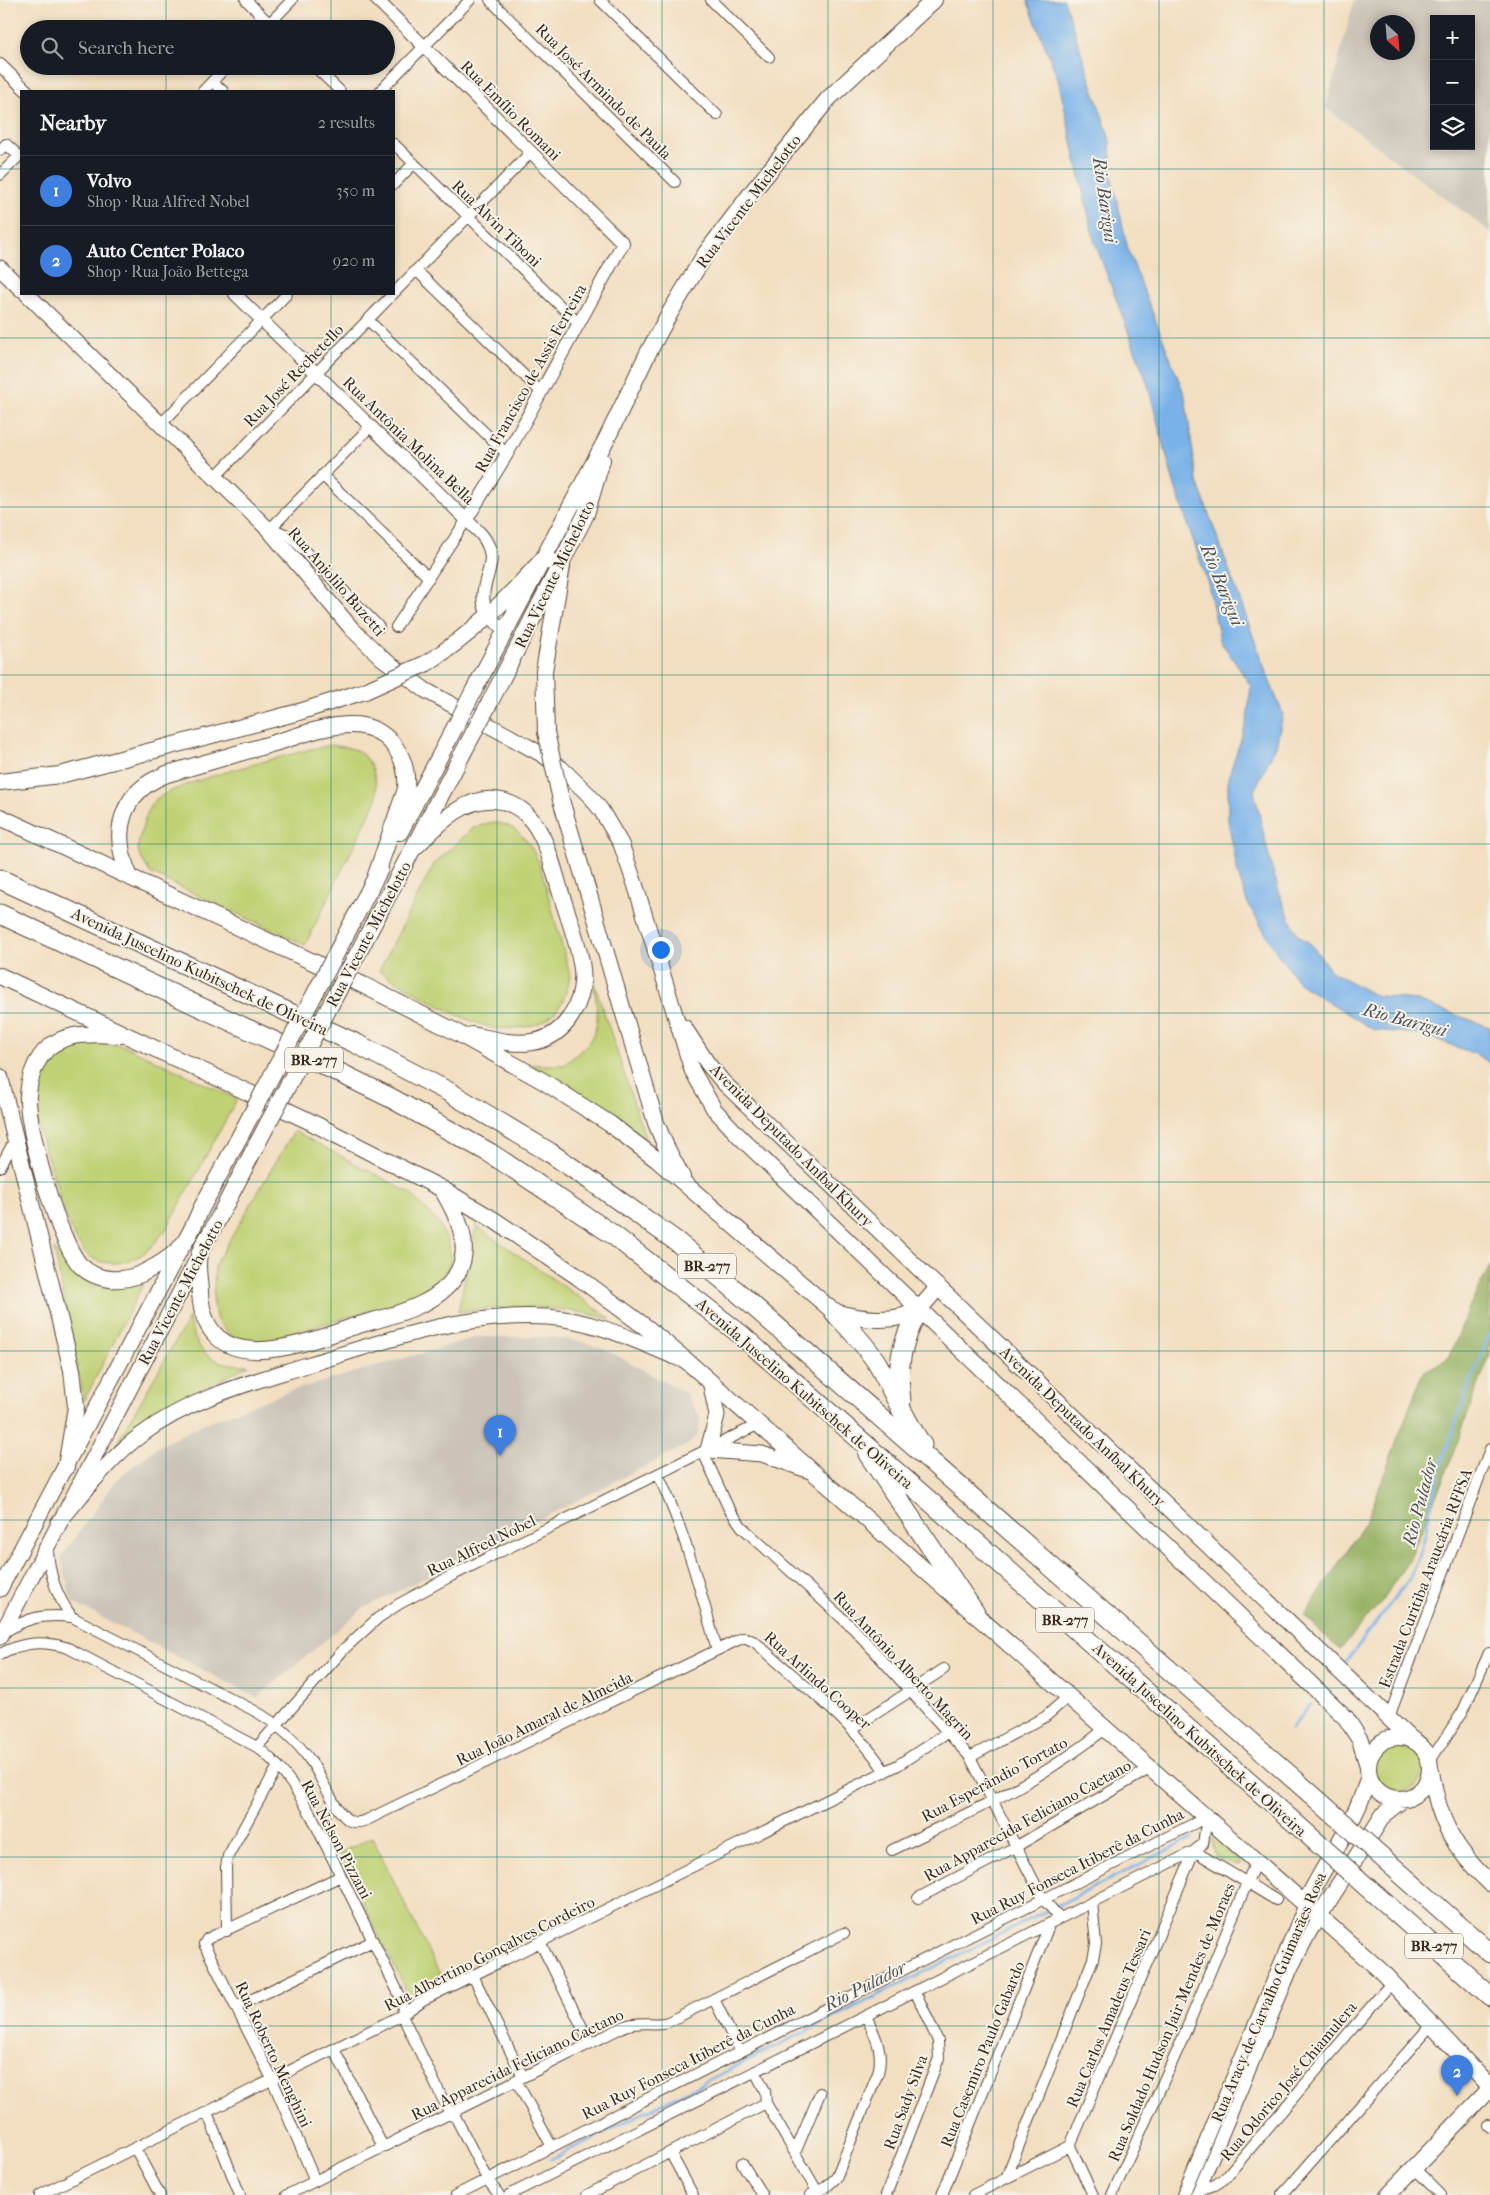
<!DOCTYPE html>
<meta charset="utf-8">
<style>
body{margin:0;font-family:"IM FELL French Canon",serif;background:#242831;color:#f1f3f6}
.controls{position:absolute;right:15px;top:15px;display:grid;overflow:hidden;border-radius:0px;box-shadow:0 2px 8px #0003}
.controls button{width:45px;height:45px;display:grid;place-items:center;padding:0;border:0;border-bottom:1px solid #363941;background:#171b24;color:#f1f3f6;font:25px sans-serif}
.compass{position:absolute;left:1370px;top:15px;width:45px;height:45px;border-radius:50%;background:#171b24;box-shadow:0 2px 8px #0003;rotate:154deg}
.you{position:absolute;left:660px;top:949px;width:18px;height:18px;margin:-12px;border:4px solid #fff;border-radius:50%;background:#1a73e8;box-shadow:0 0 0 8px #1a73e833}
.badge{display:grid;place-items:center;width:32px;height:32px;border-radius:50%;background:#c8321e;color:#fff;font-size:16px;font-weight:700}
.pin{position:absolute;translate:-50% -41px;filter:drop-shadow(0 1px 2px #0008)}
.pin::after{content:'';position:absolute;top:26px;width:18px;height:15px;background:inherit;clip-path:polygon(0 0,100% 0,50% 100%)}
.list{margin:0;padding:0;list-style:none}
h2{display:flex;justify-content:space-between;align-items:center;height:65px;margin:0;padding:0 20px;font-size:21px}
h2 small{font-size:16px;font-weight:400;color:#9ea1a6}
.list li{display:grid;grid-template-columns:32px 1fr auto;gap:15px;align-items:center;box-sizing:border-box;height:70px;padding:0 20px;border-top:1px solid #363941}
.list b{display:block;font-size:19px;white-space:nowrap}
.list p{margin:0;font-size:16px;white-space:nowrap;color:#9ea1a6}
.list em{font-size:16px;font-style:normal;color:#9ea1a6}
.icon{flex:none;width:28px;height:28px;fill:none;stroke:currentColor;stroke-width:2;stroke-linecap:round;stroke-linejoin:round}
.map{position:relative;flex:none;width:1490px;height:2195px;overflow:hidden}
.search{position:absolute;background:#171b24;box-shadow:0 2px 8px #0003;left:20px;top:20px;width:375px;height:55px;display:flex;align-items:center;gap:12px;box-sizing:border-box;padding:0 18px;border-radius:28px;color:#9ea1a6;font-size:19px}
.panel{position:absolute;background:#171b24;box-shadow:0 2px 8px #0003;left:20px;top:90px;width:375px;height:205px;border-radius:0px}
.map>svg:first-child{display:block}
.industrial{fill:#cbc3b8;fill-rule:evenodd}
.green{fill:#c0d174;stroke:#7e7e49}
.forest{fill:#98b366;stroke:#6a6e42}
.water{fill:#79b2e9;stroke:#5a6e84}
.lines{fill:none;stroke-linecap:round;stroke-linejoin:round}
.stream{stroke:#79b2e9;stroke-width:3}
.minor-casing{stroke:#564536;stroke-width:12}
.tertiary-casing{stroke:#564536;stroke-width:14}
.secondary-casing{stroke:#564536;stroke-width:17}
.primary-casing{stroke:#564536;stroke-width:18}
.motorway-casing{stroke:#564536;stroke-width:21}
.minor{stroke:#fff;stroke-width:10}
.tertiary{stroke:#fff;stroke-width:12}
.secondary{stroke:#fff;stroke-width:15}
.primary{stroke:#fff;stroke-width:16}
.motorway{stroke:#fff;stroke-width:19}
.primary-bridge-casing{stroke:#564536;stroke-width:18;stroke-linecap:butt}
.motorway-bridge-casing{stroke:#564536;stroke-width:21;stroke-linecap:butt}
.primary-bridge{stroke:#fff;stroke-width:16}
.motorway-bridge{stroke:#fff;stroke-width:19}
.grid{fill:none;stroke:#0f766e;stroke-width:1;stroke-opacity:0.55}
.labels{text-anchor:middle;stroke-width:4;stroke-linejoin:round;paint-order:stroke}
.shield{fill:#f7f3e8;stroke:#73665b;stroke-width:1}
.shield-label{font-size:15px;font-weight:bold;fill:#3b2a1e}
.street-label{font-size:16px;fill:#3b2a1e;stroke:#f7f3e8}
.water-label{font-size:18px;font-style:italic;fill:#4e535b;stroke:#f7f3e8}
</style>
<div class="map">
<svg width="1490" height="2195" viewBox="0 0 1490 2195">
<rect width="100%" height="100%" fill="#f7f3e8"/>
<filter id="ink" filterUnits="userSpaceOnUse"><feTurbulence type="fractalNoise" baseFrequency=".02" numOctaves="2"/><feDisplacementMap in="SourceGraphic" scale="10" xChannelSelector="R" yChannelSelector="G"/><feConvolveMatrix kernelMatrix="1 2 1 2 8 2 1 2 1" color-interpolation-filters="sRGB"/></filter>
<filter id="wash" filterUnits="userSpaceOnUse"><feTurbulence type="fractalNoise" baseFrequency=".0096" numOctaves="4" result="noise"/><feDisplacementMap in="SourceGraphic" scale="20" xChannelSelector="R" yChannelSelector="G"/><feGaussianBlur stdDeviation="1.12" result="paint"/><feColorMatrix in="noise" values="0 0 0 0 0 0 0 0 0 0 0 0 0 0 0 0 0 1.4 0 .05"/><feComposite in="paint" operator="in"/></filter>
<g filter="url(#wash)">
<rect width="100%" height="100%" fill="#f2dec0"/>
<!-- industrial -->
<path class="industrial" d="M 1354,0 L 1490,0 L 1490,232 L 1326,108 ZM 1434,19 L 1471,19 L 1471,146 L 1434,146 ZM 1378,22 L 1408,22 L 1408,52 L 1378,52 Z
M 478,1337 L 549,1337 L 579,1341 L 605,1349 L 685,1393 L 700,1417 L 698,1435 L 689,1444 L 362,1609 L 257,1698 L 72,1602 L 61,1557 L 119,1477 L 158,1447 L 201,1425 L 287,1392 Z"/>
<!-- green -->
<path class="green" d="M 332,745 C 339,747 349,747 356,750 C 375,761 376,780 377,799 L 305,945 L 150,873 C 147,866 138,856 138,849 C 138,840 147,809 153,802 C 168,784 282,757 311,749 Z
M 489,823 C 516,821 531,843 540,865 L 570,975 C 564,1011 549,1027 512,1028 C 506,1028 499,1029 493,1028 C 458,1020 411,989 379,971 L 434,864 L 473,828 Z
M 589,967 L 646,1140 L 531,1065 L 564,1065 C 572,1058 581,1051 588,1043 C 605,1023 594,991 589,967 Z
M 101,1042 L 125,1046 L 237,1099 L 167,1228 C 158,1239 150,1251 137,1257 C 120,1266 94,1266 82,1249 C 66,1226 60,1197 52,1171 C 45,1149 33,1122 35,1097 C 35,1086 40,1071 46,1062 C 59,1044 81,1043 101,1042 Z
M 294,1131 L 410,1193 L 440,1225 L 449,1245 L 451,1260 L 445,1275 L 433,1289 L 414,1298 L 261,1342 L 243,1342 L 231,1336 L 217,1321 L 213,1304 L 215,1265 Z
M 476,1226 L 611,1319 C 556,1305 515,1305 458,1312 Z
M 54,1249 C 84,1288 95,1291 143,1284 L 84,1401 Z
M 189,1318 C 197,1355 211,1365 249,1365 C 202,1389 156,1412 115,1446 Z
M1375 1768a24 24 0 1 1 48 0a24 24 0 1 1-48 0Z
M 372,1837 L 443,1981 L 410,1998 L 338,1854 Z
M 1211,1838 L 1241,1863 L 1239,1866 L 1216,1857 Z"/>
<!-- forest -->
<path class="forest" d="M 1490,1266 L 1490,1354 L 1447,1470 L 1409,1560 L 1381,1602 L 1340,1650 L 1304,1616 L 1367,1520 L 1423,1372 L 1449,1358 L 1468,1310 Z"/>
<!-- water -->
<path class="water" d="M 1027,0 L 1064,0 L 1110,140 L 1112,177 L 1128,250 L 1185,396 L 1197,481 L 1266,672 L 1283,714 L 1276,746 L 1254,791 L 1270,861 L 1282,901 L 1297,934 L 1312,945 L 1331,971 L 1374,995 L 1414,1000 L 1490,1027 L 1490,1063 L 1475,1054 L 1425,1035 L 1374,1030 L 1300,984 L 1277,953 L 1247,902 L 1238,874 L 1228,820 L 1228,778 L 1247,721 L 1251,686 L 1220,640 L 1208,584 L 1173,480 L 1147,382 L 1094,240 L 1058,79 Z"/>
<g class="lines">
<!-- stream -->
<path class="stream" d="M 1346,1662 L 1409,1579 C 1426,1549 1427,1517 1436,1484 C 1450,1432 1471,1382 1490,1332
M 1291,1729 L 1311,1704
M 551,2159 L 1192,1838"/>
</g>
</g>
<g filter="url(#ink)">
<g class="lines">
<!-- minor casing -->
<g class="minor-casing">
<path id="minor" d="M 246,0 L 275,29
M 490,0 L 675,182
M 600,0 L 717,115
M 711,0 L 769,57
M 264,29 L 292,0
M 314,66 L 340,91
M 212,82 L 223,91
M 203,91 L 227,66
M 380,91 L 470,0
M 394,144 L 579,324
M 0,150 L 6,144 L 19,156 L 0,175
M 394,184 L 414,163
M 416,270 L 541,392
M 394,293 L 531,152
M 368,320 L 507,454
M 161,424 L 287,294
M 322,475 L 429,578
M 215,477 L 393,294
M 269,530 L 278,531 L 290,536 L 379,627
M 269,530 L 371,426
M 396,627 L 467,519
M 0,1167 L 15,1140
M 703,1452 L 728,1507 L 742,1527 L 854,1629 L 970,1757 L 1043,1899 L 1060,1918
M 658,1474 C 685,1533 700,1588 717,1650
M 48,1549 C 49,1575 56,1596 72,1617
M 3,1633 C 28,1617 43,1614 72,1617 L 253,1710 C 277,1723 297,1741 312,1763 C 322,1778 336,1814 350,1821 C 360,1825 371,1818 379,1814 L 742,1638 L 746,1638 L 755,1642 C 800,1683 852,1720 885,1772
M 0,1654 C 23,1642 43,1640 68,1648 L 257,1747 C 281,1765 297,1790 311,1815 L 401,1998 L 403,2007 L 402,2015 L 450,2114 L 456,2118 L 487,2179 L 499,2195
M 1389,1717 L 1490,1449
M 852,1729 L 944,1669
M 257,1747 L 345,1648 L 378,1618 L 399,1604 L 451,1576 L 759,1424
M 970,1757 L 1045,1717 L 1069,1696
M 1430,1761 L 1463,1711 L 1489,1653
M 892,1850 C 966,1814 1042,1781 1106,1728
M 918,1898 L 1017,1846 L 1151,1768
M 227,1931 L 226,1867 L 228,1856 L 278,1766
M 540,1942 L 590,2043
M 473,1976 L 523,2077
M 714,1999 L 740,2052
M 236,2007 L 373,1941
M 334,2049 L 383,2147
M 755,2071 L 765,2091 L 766,2103 L 817,2191
M 516,2080 L 552,2147
M 207,2112 L 240,2195
M 1488,2125 L 1490,2127
M 135,2148 L 160,2195
M 670,2152 L 693,2195
M 795,2153 L 820,2093
M 742,2163 L 762,2195
M 1414,2168 L 1441,2195
M 1006,2178 L 1093,1959 L 1096,1944 L 1092,1902
M 315,2181 L 272,2079 L 204,1944 L 207,1939 L 341,1876
M 1200,2189 L 1215,2185 L 1224,2179 L 1392,1982
M 40,2195 L 402,2015 L 423,2000 L 898,1765 L 948,1732
M 287,2195 L 625,2026 C 641,2020 654,2026 668,2022 L 844,1933
M 456,2195 L 1207,1817
M 509,2195 L 1194,1851 L 1203,1844 L 1207,1817
M 587,2195 L 766,2103
M 810,2195 L 826,2187 L 836,2178 L 878,2073 C 884,2051 875,2035 866,2016
M 886,2195 L 939,2058 L 938,2041 L 915,1991
M 942,2195 L 1050,1923
M 973,2195 L 1070,2146
M 1093,2195 L 1070,2146 L 1194,1851 L 1276,1900
M 1112,2195 L 1179,2047 L 1256,1861
M 1282,2195 L 1432,2024"/>
</g>
<!-- tertiary casing -->
<g class="tertiary-casing">
<path id="tertiary" d="M 377,0 L 623,243 L 507,454 L 467,519
M 0,65 L 27,91
M 235,294 L 481,534 C 504,562 479,577 484,604 C 486,615 498,624 505,632
M 1183,2195 L 1305,1904
M 1197,2195 L 1292,1968 L 1319,1916"/>
</g>
<!-- secondary casing -->
<g class="secondary-casing">
<path id="secondary" d="M 0,268 L 21,289
M 27,294 L 269,530 L 352,629 L 382,658 L 425,690 L 543,755 L 561,768 L 589,795 L 601,810 L 621,844 L 635,884 L 692,1070 L 714,1109 L 739,1136 L 919,1309
M 684,1027 L 708,1064 L 723,1082 L 938,1287
M 710,1381 L 717,1415 L 708,1450 L 762,1454 L 810,1471
M 58,1523 C 84,1493 108,1459 141,1435 C 190,1398 250,1383 307,1365 C 385,1341 463,1312 547,1317 C 594,1320 636,1341 680,1359
M 0,1589 L 181,1248
M 0,1637 L 199,1256"/>
</g>
<!-- primary casing -->
<g class="primary-casing">
<path id="primary" d="M 427,663 C 474,633 507,599 544,558 L 562,566 L 544,671 L 546,732
M 473,692 L 608,436 L 648,353 L 668,316 L 706,253 L 753,191 L 828,99 L 934,0
M 490,702 L 586,514 L 602,460
M 0,782 L 60,775 L 299,712 L 365,691
M 561,800 L 656,1123 L 666,1147 L 682,1177
M 0,817 L 365,986 L 454,1031 L 543,1081 L 610,1124 L 656,1159 L 834,1312 C 858,1319 898,1325 919,1308 C 926,1303 932,1294 938,1287 L 1411,1739
M 400,832 L 456,725
M 413,849 C 434,829 463,796 495,800 C 507,801 520,807 528,816 C 548,837 554,873 563,900 C 570,922 579,945 582,969 C 585,1001 567,1037 532,1042 C 511,1045 492,1039 472,1035
M 130,877 C 110,833 120,792 167,774 C 205,763 243,752 281,741 C 304,734 327,725 351,725 C 387,725 409,756 406,789 L 375,878
M 341,944 L 380,869
M 358,953 L 474,732
M 0,976 L 307,1120 L 442,1189 L 494,1220 L 578,1277 L 647,1328 L 689,1363 L 1380,1970 L 1490,2087
M 121,1035 C 93,1034 59,1030 41,1056 C 33,1067 29,1081 28,1095 C 26,1127 59,1244 81,1266 C 98,1282 121,1282 141,1274 C 155,1267 175,1256 184,1243 C 191,1233 196,1220 201,1209 C 214,1185 227,1160 240,1136
M 0,1077 L 72,1370 L 76,1407 L 66,1467
M 257,1144 C 243,1171 229,1198 215,1225 C 210,1234 202,1245 199,1255 C 196,1266 200,1282 200,1293 C 206,1382 300,1345 352,1327 C 388,1316 441,1307 459,1270 C 472,1244 456,1213 443,1191
M 919,1309 L 1346,1718 L 1360,1740 L 1368,1766
M1368 1768a31 31 0 1 1 62 0a31 31 0 1 1-62 0Z
M 1431,1771 C 1438,1820 1454,1850 1490,1883
M 1305,1904 C 1326,1860 1357,1822 1369,1775
M 1319,1916 L 1384,1814 L 1403,1799
M 1388,2195 L 1490,2089"/>
</g>
<!-- motorway casing -->
<g class="motorway-casing">
<path id="motorway" d="M 0,879 L 357,1044 L 449,1092 L 549,1152 L 587,1178 L 676,1241 L 734,1289 L 1295,1780
M 0,914 L 295,1051 L 391,1098 L 490,1153 L 612,1234 L 740,1334 L 1278,1808
M 834,1312 C 849,1328 865,1344 877,1363 C 893,1390 904,1419 922,1445
M 901,1401 C 896,1364 902,1341 919,1309
M 868,1454 L 975,1613
M 1401,1874 L 1490,1953
M 1377,1896 L 1490,1996"/>
</g>
<!-- minor -->
<use href="#minor" class="minor"/>
<!-- tertiary -->
<use href="#tertiary" class="tertiary"/>
<!-- secondary -->
<use href="#secondary" class="secondary"/>
<!-- primary -->
<use href="#primary" class="primary"/>
<!-- motorway -->
<use href="#motorway" class="motorway"/>
<!-- primary-bridge casing -->
<g class="primary-bridge-casing">
<path id="primary-bridge" d="M 365,691 L 427,663
M 456,725 L 473,692
M 474,732 L 490,702
M 546,732 L 561,800
M 240,1136 L 341,944
M 257,1144 L 358,953"/>
</g>
<!-- motorway-bridge casing -->
<g class="motorway-bridge-casing">
<path id="motorway-bridge" d="M 1295,1780 L 1401,1874
M 1278,1808 L 1377,1896"/>
</g>
<!-- primary-bridge -->
<use href="#primary-bridge" class="primary-bridge"/>
<!-- motorway-bridge -->
<use href="#motorway-bridge" class="motorway-bridge"/>
</g>
</g>
<!-- grid -->
<path class="grid" d="M 166,0 L 166,29M 331,0 L 331,29M 497,0 L 497,2195M 662,0 L 662,2195M 828,0 L 828,2195M 993,0 L 993,2195M 1159,0 L 1159,2195M 1324,0 L 1324,2195M 166,66 L 166,91M 331,66 L 331,91M 0,169 L 21,169M 394,169 L 1490,169M 166,294 L 166,2195M 331,294 L 331,2195M 0,338 L 1490,338M 0,507 L 1490,507M 0,675 L 1490,675M 0,844 L 1490,844M 0,1013 L 1490,1013M 0,1182 L 1490,1182M 0,1351 L 1490,1351M 0,1520 L 1490,1520M 0,1688 L 1490,1688M 0,1857 L 1490,1857M 0,2026 L 1490,2026"/>
<g class="labels">
<!-- shield labels -->
<g class="shield">
<rect x="285" y="1047.5" width="58" height="25" rx="4"/>
<rect x="678" y="1253.5" width="58" height="25" rx="4"/>
<rect x="1036" y="1607.5" width="58" height="25" rx="4"/>
<rect x="1405" y="1933.5" width="58" height="25" rx="4"/>
</g>
<g class="shield-label">
<text x="314" y="1065">BR-277</text>
<text x="707" y="1271">BR-277</text>
<text x="1065" y="1625">BR-277</text>
<text x="1434" y="1951">BR-277</text>
</g>
<!-- street labels -->
<g class="street-label">
<text transform="translate(604 91) rotate(45)" y="6">Rua José Armindo de Paula</text>
<text transform="translate(511 110) rotate(45)" y="6">Rua Emílio Romani</text>
<text transform="translate(748 201) rotate(-53)" y="6">Rua Vicente Michelotto</text>
<text transform="translate(497 223) rotate(44)" y="6">Rua Alvin Tiboni</text>
<text transform="translate(293 375) rotate(-46)" y="6">Rua José Rechetello</text>
<text transform="translate(530 378) rotate(-61)" y="6">Rua Francisco de Assis Ferreira</text>
<text transform="translate(409 440) rotate(44)" y="6">Rua Antônia Molina Bella</text>
<text transform="translate(554 574) rotate(-64)" y="6">Rua Vicente Michelotto</text>
<text transform="translate(337 581) rotate(49)" y="6">Rua Anjolilo Buzetti</text>
<text transform="translate(368 934) rotate(-62)" y="6">Rua Vicente Michelotto</text>
<text transform="translate(200 971) rotate(25)" y="6">Avenida Juscelino Kubitschek de Oliveira</text>
<text transform="translate(792 1145) rotate(45)" y="6">Avenida Deputado Aníbal Khury</text>
<text transform="translate(180 1292) rotate(-62)" y="6">Rua Vicente Michelotto</text>
<text transform="translate(805 1393) rotate(41)" y="6">Avenida Juscelino Kubitschek de Oliveira</text>
<text transform="translate(1083 1426) rotate(44)" y="6">Avenida Deputado Aníbal Khury</text>
<text transform="translate(481 1545) rotate(-26)" y="6">Rua Alfred Nobel</text>
<text transform="translate(1425 1578) rotate(-69)" y="6">Estrada Curitiba Araucária RFFSA</text>
<text transform="translate(904 1665) rotate(47)" y="6">Rua Antônio Alberto Magrin</text>
<text transform="translate(818 1680) rotate(42)" y="6">Rua Arlindo Cooper</text>
<text transform="translate(544 1718) rotate(-26)" y="6">Rua João Amaral de Almeida</text>
<text transform="translate(1200 1739) rotate(42)" y="6">Avenida Juscelino Kubitschek de Oliveira</text>
<text transform="translate(994 1779) rotate(-28)" y="6">Rua Esperândio Tortato</text>
<text transform="translate(1027 1820) rotate(-29)" y="6">Rua Apparecida Feliciano Caetano</text>
<text transform="translate(337 1839) rotate(62)" y="6">Rua Nelson Pizzani</text>
<text transform="translate(1077 1866) rotate(-27)" y="6">Rua Ruy Fonseca Itiberê da Cunha</text>
<text transform="translate(489 1953) rotate(-27)" y="6">Rua Albertino Gonçalves Cordeiro</text>
<text transform="translate(1268 1997) rotate(-67)" y="6">Rua Aracy de Carvalho Guimarães Rosa</text>
<text transform="translate(1108 2018) rotate(-67)" y="6">Rua Carlos Amadeus Tessari</text>
<text transform="translate(1171 2022) rotate(-67)" y="6">Rua Soldado Hudson Jair Mendes de Moraes</text>
<text transform="translate(274 2054) rotate(65)" y="6">Rua Roberto Menghini</text>
<text transform="translate(982 2054) rotate(-68)" y="6">Rua Casemiro Paulo Gabardo</text>
<text transform="translate(688 2061) rotate(-27)" y="6">Rua Ruy Fonseca Itiberê da Cunha</text>
<text transform="translate(517 2064) rotate(-26)" y="6">Rua Apparecida Feliciano Caetano</text>
<text transform="translate(1288 2081) rotate(-50)" y="6">Rua Odorico José Chiamulera</text>
<text transform="translate(905 2102) rotate(-70)" y="6">Rua Sady Silva</text>
</g>
<!-- water labels -->
<g class="water-label">
<text transform="translate(1105 200) rotate(82)" y="6">Rio Barigui</text>
<text transform="translate(1222 585) rotate(68)" y="6">Rio Barigui</text>
<text transform="translate(1405 1020) rotate(15)" y="6">Rio Barigui</text>
<text transform="translate(1420 1502) rotate(-75)" y="6">Rio Pulador</text>
<text transform="translate(865 1986) rotate(-27)" y="6">Rio Pulador</text>
</g>
</g>
</svg>
<div class="controls">
<button>+</button>
<button>−</button>
<button><svg class="icon" aria-label="layers" viewBox="0 0 24 24"><path d="M12 4l9 5-9 5-9-5zM3 14l9 5 9-5"/></svg></button>
</div>
<svg class="compass" viewBox="-18 -18 36 36"><path d="M0-13l5 13h-10z" fill="#e53935"/><path d="M0 13l5-13h-10z" fill="#9ea1a6"/></svg>
<div class="you"></div>
<div class="pin badge" style="left:500px;top:1456px;background:#3f7fe0">1</div>
<div class="pin badge" style="left:1457px;top:2096px;background:#3f7fe0">2</div>
<div class="search"><svg class="icon" aria-label="search" viewBox="0 0 24 24"><circle cx="10" cy="10" r="6"/><path d="M15 15l6 6"/></svg>Search here</div>
<section class="panel">
<h2>Nearby<small>2 results</small></h2>
<ul class="list">
<li><span class="badge" style="background:#3f7fe0">1</span><div><b>Volvo</b><p>Shop · Rua Alfred Nobel</p></div><em>350 m</em></li>
<li><span class="badge" style="background:#3f7fe0">2</span><div><b>Auto Center Polaco</b><p>Shop · Rua João Bettega</p></div><em>920 m</em></li>
</ul>
</section>
</div>
